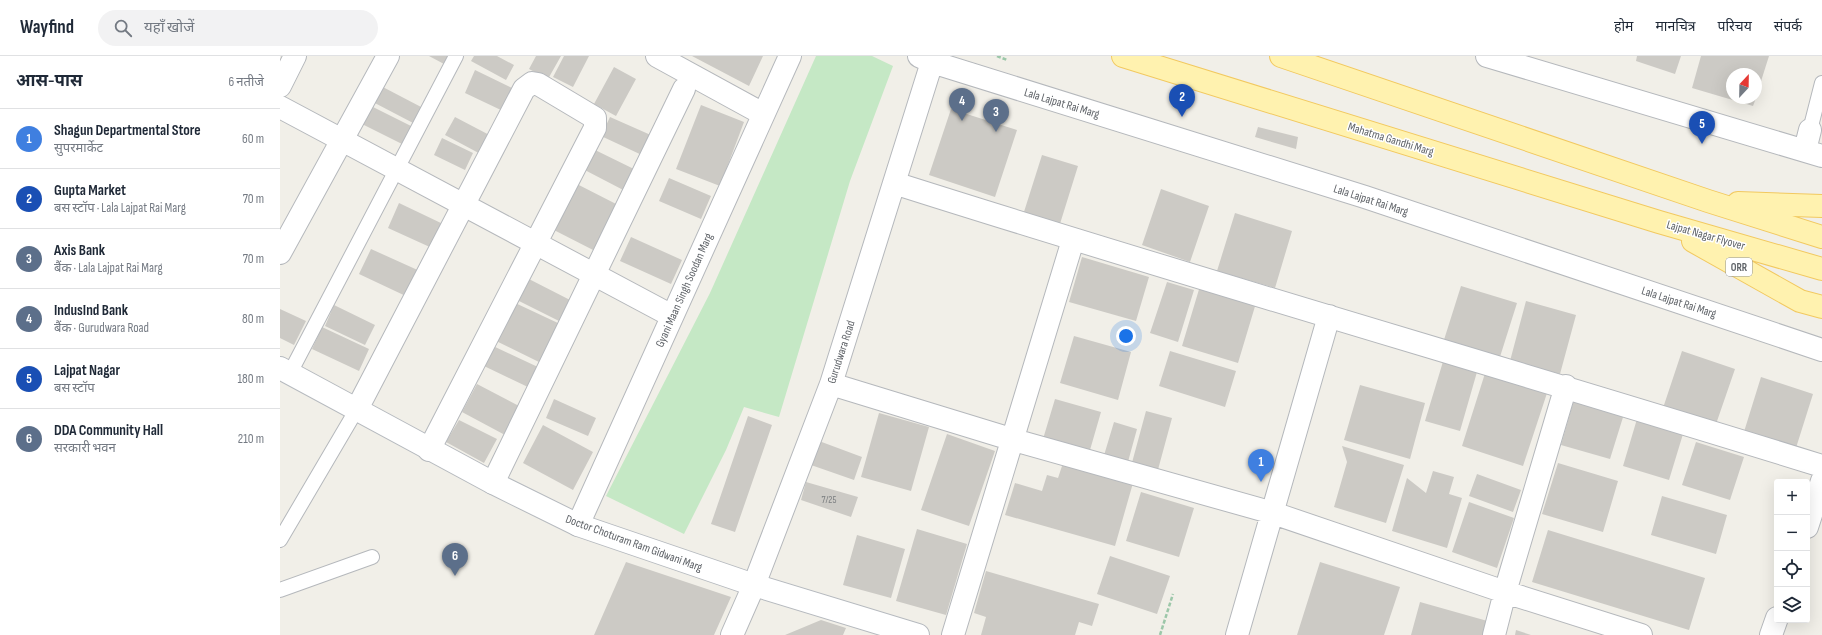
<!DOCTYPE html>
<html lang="hi">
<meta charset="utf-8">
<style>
body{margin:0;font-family:"Sofia Sans Condensed","Noto Sans Devanagari",sans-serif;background:#f2f2f3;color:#1f2937}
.controls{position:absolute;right:12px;bottom:12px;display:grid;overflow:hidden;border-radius:4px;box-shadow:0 4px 16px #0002}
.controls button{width:36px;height:36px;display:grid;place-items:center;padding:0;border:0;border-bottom:1px solid #e0e1e3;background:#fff;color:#1f2937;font:20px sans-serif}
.compass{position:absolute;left:1446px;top:12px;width:36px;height:36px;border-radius:50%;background:#fff;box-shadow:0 4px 16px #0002;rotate:22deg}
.you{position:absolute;left:846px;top:280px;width:14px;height:14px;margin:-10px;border:3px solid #fff;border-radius:50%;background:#1a73e8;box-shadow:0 0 0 6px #1a73e833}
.badge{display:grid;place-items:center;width:26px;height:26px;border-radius:50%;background:#ea4335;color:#fff;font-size:13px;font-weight:700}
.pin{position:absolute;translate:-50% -33px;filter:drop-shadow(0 1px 2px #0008)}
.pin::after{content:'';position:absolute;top:21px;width:14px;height:12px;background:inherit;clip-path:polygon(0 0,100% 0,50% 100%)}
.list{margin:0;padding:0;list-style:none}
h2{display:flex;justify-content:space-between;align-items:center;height:52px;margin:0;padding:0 16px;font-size:17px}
h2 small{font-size:13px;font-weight:400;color:#747a83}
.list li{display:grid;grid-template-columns:26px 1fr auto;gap:12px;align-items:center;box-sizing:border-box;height:60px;padding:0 16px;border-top:1px solid #e0e1e3}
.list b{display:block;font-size:15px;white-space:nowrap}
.list p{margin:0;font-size:13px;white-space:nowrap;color:#747a83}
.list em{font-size:13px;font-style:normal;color:#747a83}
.icon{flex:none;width:22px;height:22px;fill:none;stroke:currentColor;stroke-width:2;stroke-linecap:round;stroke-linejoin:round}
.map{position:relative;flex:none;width:1542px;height:579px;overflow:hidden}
header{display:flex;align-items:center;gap:24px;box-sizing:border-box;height:56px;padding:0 20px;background:#fff;border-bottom:1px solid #e0e1e3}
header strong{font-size:19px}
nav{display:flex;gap:22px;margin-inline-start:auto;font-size:14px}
.search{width:280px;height:36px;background:#f2f2f3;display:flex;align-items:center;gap:10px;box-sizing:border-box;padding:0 14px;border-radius:22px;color:#747a83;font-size:15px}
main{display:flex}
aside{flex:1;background:#fff}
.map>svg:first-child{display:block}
.green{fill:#c5e8c5}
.building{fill:#cccac5}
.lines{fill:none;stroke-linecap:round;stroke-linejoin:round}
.lane-casing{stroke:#b5b8bc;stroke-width:16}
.street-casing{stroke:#b5b8bc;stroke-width:24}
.secondary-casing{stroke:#b6babf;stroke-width:24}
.primary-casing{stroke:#f2c960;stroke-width:24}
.path{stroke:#9cc7a9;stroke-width:2.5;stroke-dasharray:4 2;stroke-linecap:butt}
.lane{stroke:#fff;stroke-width:14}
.street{stroke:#fff;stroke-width:22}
.secondary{stroke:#fff;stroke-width:22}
.primary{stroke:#fff2af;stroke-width:22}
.labels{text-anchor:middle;stroke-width:3;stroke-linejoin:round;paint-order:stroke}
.number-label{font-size:10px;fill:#7a7d7f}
.shield{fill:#fff;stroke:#8f9295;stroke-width:1}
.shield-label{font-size:11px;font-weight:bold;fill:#5f6368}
.street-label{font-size:12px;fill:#5f6368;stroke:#fff}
</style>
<header>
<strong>Wayfind</strong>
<div class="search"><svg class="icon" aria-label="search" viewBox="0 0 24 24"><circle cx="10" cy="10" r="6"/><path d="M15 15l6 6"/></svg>यहाँ खोजें</div>
<nav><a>होम</a><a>मानचित्र</a><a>परिचय</a><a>संपर्क</a></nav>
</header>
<main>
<aside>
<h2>आस-पास<small>6 नतीजे</small></h2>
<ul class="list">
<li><span class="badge" style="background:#3f7fe0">1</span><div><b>Shagun Departmental Store</b><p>सुपरमार्केट</p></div><em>60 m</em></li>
<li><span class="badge" style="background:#1a4fb4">2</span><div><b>Gupta Market</b><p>बस स्टॉप · Lala Lajpat Rai Marg</p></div><em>70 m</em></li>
<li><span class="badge" style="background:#5c6f8a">3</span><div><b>Axis Bank</b><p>बैंक · Lala Lajpat Rai Marg</p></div><em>70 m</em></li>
<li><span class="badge" style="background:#5c6f8a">4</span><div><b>IndusInd Bank</b><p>बैंक · Gurudwara Road</p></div><em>80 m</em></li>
<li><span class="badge" style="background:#1a4fb4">5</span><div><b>Lajpat Nagar</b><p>बस स्टॉप</p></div><em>180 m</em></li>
<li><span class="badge" style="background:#5c6f8a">6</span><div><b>DDA Community Hall</b><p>सरकारी भवन</p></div><em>210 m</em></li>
</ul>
</aside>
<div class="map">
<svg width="1542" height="579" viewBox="0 0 1542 579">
<rect width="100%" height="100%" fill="#f1efe8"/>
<!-- green -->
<path class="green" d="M 536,0 L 592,0 L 613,10 L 570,125 L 499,361 L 464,351 L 446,394 L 404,478 L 326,440 L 430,237 Z"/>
<!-- building -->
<path class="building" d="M 149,0 L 168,0 L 164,8 Z
M 194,0 L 217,0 L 234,9 L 226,24 L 191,5 Z
M 256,0 L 281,0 L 268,23 L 249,13 Z
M 284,0 L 309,0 L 293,31 L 273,21 Z
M 412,0 L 483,0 L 469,30 Z
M 1357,0 L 1401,0 L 1395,18 L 1356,5 Z
M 1421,0 L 1489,0 L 1476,41 L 1476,18 L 1452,18 L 1452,42 L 1476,42 L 1473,50 L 1412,32 Z
M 334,11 L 356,23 L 336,60 L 314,48 Z
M 195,14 L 234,33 L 223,55 L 185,37 Z
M 99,29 L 143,52 L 135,68 L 91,45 Z
M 85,47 L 133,71 L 124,89 L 76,65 Z
M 421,49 L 464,66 L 440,130 L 396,113 Z
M 671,53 L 737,74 L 715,141 L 649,119 Z
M 175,61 L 217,83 L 208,102 L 165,79 Z
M 330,61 L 373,80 L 364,100 L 321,80 Z
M 978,71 L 1018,81 L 1016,93 L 975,81 Z
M 162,82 L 193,97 L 185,114 L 154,99 Z
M 309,91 L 360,116 L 349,137 L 299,111 Z
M 762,99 L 798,110 L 779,171 L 743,159 Z
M 389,122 L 431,140 L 421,163 L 379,145 Z
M 293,126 L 340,150 L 317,196 L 270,172 Z
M 881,133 L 929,150 L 910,206 L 862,189 Z
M 119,147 L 163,168 L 152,192 L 108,172 Z
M 955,157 L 1012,175 L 995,232 L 937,215 Z
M 351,181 L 402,204 L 391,228 L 340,205 Z
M 91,193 L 142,216 L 130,242 L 79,218 Z
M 802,201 L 869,221 L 856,265 L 789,246 Z
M 245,221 L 292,245 L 281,266 L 233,242 Z
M 887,226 L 914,234 L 898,286 L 870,277 Z
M 920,230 L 976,247 L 958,307 L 902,290 Z
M 1181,230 L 1237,247 L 1219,304 L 1163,287 Z
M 231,245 L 280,268 L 261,307 L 212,283 Z
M 1246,245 L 1296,259 L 1280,318 L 1230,305 Z
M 54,249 L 95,269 L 85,289 L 45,270 Z
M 0,253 L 26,265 L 14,289 L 0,282 Z
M 42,271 L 89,293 L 79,315 L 32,293 Z
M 794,280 L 851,296 L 838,344 L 780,327 Z
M 213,290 L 260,312 L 250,332 L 204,310 Z
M 890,295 L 956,315 L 945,351 L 879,330 Z
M 1402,295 L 1455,313 L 1435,371 L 1383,352 Z
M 1165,299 L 1199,309 L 1180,375 L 1145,365 Z
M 1207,311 L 1269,331 L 1243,410 L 1182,390 Z
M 1481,321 L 1533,338 L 1515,395 L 1463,379 Z
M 197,328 L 239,350 L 225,379 L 182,356 Z
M 1080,329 L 1145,347 L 1130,403 L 1064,384 Z
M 274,343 L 316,362 L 308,380 L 266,362 Z
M 775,343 L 821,356 L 810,394 L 796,401 L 763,383 Z
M 1294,344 L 1344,358 L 1330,403 L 1281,389 Z
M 866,355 L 892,362 L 876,421 L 850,414 Z
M 599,357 L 649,371 L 631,435 L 581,421 Z
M 468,360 L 492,369 L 455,476 L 431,468 Z
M 1357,363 L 1403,378 L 1389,424 L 1343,410 Z
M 179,364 L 217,383 L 204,407 L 166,386 Z
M 834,366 L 857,373 L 846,413 L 822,406 Z
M 263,369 L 313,396 L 293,434 L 243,407 Z
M 667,378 L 715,395 L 689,470 L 641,454 Z
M 539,385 L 582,401 L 574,424 L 531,409 Z
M 1416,386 L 1464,401 L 1450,444 L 1402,429 Z
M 1062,390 L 1124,409 L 1106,467 L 1054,451 L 1067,406 Z
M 783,407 L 853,427 L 835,490 L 725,459 L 735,427 L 762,435 L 767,419 L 778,422 Z
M 1278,407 L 1338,425 L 1323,476 L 1262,458 Z
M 1153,415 L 1174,421 L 1169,438 L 1182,442 L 1167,492 L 1112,475 L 1127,422 L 1146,437 Z
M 1197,418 L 1241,434 L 1233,456 L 1189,440 Z
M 526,426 L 578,441 L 571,461 L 521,444 Z
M 861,436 L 914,452 L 899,501 L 846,485 Z
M 1382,440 L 1447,459 L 1436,498 L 1371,479 Z
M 1189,446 L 1234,462 L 1217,512 L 1172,496 Z
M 637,473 L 687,488 L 666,559 L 616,545 Z
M 1268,474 L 1425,522 L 1409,574 L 1252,526 Z
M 577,479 L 625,493 L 611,542 L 563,529 Z
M 830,500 L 890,520 L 877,558 L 817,538 Z
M 346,506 L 451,541 L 434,579 L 314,579 Z
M 1040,506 L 1120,531 L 1104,579 L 1017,579 Z
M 706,515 L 819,548 L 812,570 L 799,566 L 795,579 L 701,579 L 706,561 L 694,557 Z
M 1140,546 L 1211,566 L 1208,579 L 1131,579 Z
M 541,564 L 566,572 L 563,579 L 505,579 Z
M 1236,574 L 1251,579 L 1235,579 Z"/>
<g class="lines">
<!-- lane casing -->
<g class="lane-casing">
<path id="lane" d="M 1530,74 L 1542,27
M 10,317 L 176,0
M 0,484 L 77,353
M 0,534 L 92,501"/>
</g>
<!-- street casing -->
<g class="street-casing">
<path id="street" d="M 377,0 L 483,58
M 639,0 L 652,6 L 1085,141 L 1542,294
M 1207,0 L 1542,100
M 0,30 L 15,0
M 0,51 L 392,260
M 1525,94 L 1530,74
M 614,127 C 922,225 1233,314 1542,410
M 0,197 L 108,0
M 551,328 L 734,384 L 993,457 L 1225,536 L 1361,579
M 77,353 L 244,33 L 252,27 L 258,28 L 315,62 L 315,72 L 149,394
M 213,427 L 404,33
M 298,469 L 510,0
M 1527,471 L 1542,425
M 452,579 L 474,529 L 551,328 L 652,6
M 673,579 L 793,184
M 957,579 L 1049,260
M 1214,579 L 1225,536 L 1286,330
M 1491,579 L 1497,562"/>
</g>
<!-- secondary casing -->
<g class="secondary-casing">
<path id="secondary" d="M 0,312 L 213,427 L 298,469 L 474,529 L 638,579"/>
</g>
<!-- primary casing -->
<g class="primary-casing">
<path id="primary" d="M 843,0 L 1379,166 L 1542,213
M 1001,0 L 1428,145 L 1542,181
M 1458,147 L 1542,150
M 1413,185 L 1520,245 L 1542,251"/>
</g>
<!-- path -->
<path class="path" d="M 717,0 L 727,4
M 880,579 L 893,538"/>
<!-- lane -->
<use href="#lane" class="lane"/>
<!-- street -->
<use href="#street" class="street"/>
<!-- secondary -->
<use href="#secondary" class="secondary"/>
<!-- primary -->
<use href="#primary" class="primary"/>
</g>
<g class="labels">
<!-- number labels -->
<g class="number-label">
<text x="549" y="447">7/25</text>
</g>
<!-- shield labels -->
<rect class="shield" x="1446" y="202" width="26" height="18" rx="3"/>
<g class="shield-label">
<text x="1459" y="215">ORR</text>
</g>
<!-- street labels -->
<g class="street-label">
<text transform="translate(782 47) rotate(17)" y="4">Lala Lajpat Rai Marg</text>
<text transform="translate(1111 83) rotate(17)" y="4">Mahatma Gandhi Marg</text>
<text transform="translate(1091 144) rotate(18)" y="4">Lala Lajpat Rai Marg</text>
<text transform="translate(1426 179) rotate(16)" y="4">Lajpat Nagar Flyover</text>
<text transform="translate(404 234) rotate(-66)" y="4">Gyani Maan Singh Soodan Marg</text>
<text transform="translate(1399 246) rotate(18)" y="4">Lala Lajpat Rai Marg</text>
<text transform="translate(561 296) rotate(-72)" y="4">Gurudwara Road</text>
<text transform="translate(354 487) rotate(20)" y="4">Doctor Choturam Ram Gidwani Marg</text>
</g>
</g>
</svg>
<div class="controls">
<button>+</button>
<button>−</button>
<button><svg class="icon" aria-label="locate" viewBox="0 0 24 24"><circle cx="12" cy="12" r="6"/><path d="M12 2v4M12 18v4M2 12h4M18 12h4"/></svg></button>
<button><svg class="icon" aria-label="layers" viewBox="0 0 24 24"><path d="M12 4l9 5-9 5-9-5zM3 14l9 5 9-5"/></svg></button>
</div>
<svg class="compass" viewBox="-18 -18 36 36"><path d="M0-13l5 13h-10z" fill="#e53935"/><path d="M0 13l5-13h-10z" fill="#747a83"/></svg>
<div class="you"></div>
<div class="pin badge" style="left:981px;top:426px;background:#3f7fe0">1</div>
<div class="pin badge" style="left:902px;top:61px;background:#1a4fb4">2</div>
<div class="pin badge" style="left:716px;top:76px;background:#5c6f8a">3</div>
<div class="pin badge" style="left:682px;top:65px;background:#5c6f8a">4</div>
<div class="pin badge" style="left:1422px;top:88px;background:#1a4fb4">5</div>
<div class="pin badge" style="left:175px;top:520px;background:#5c6f8a">6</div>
</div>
</main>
